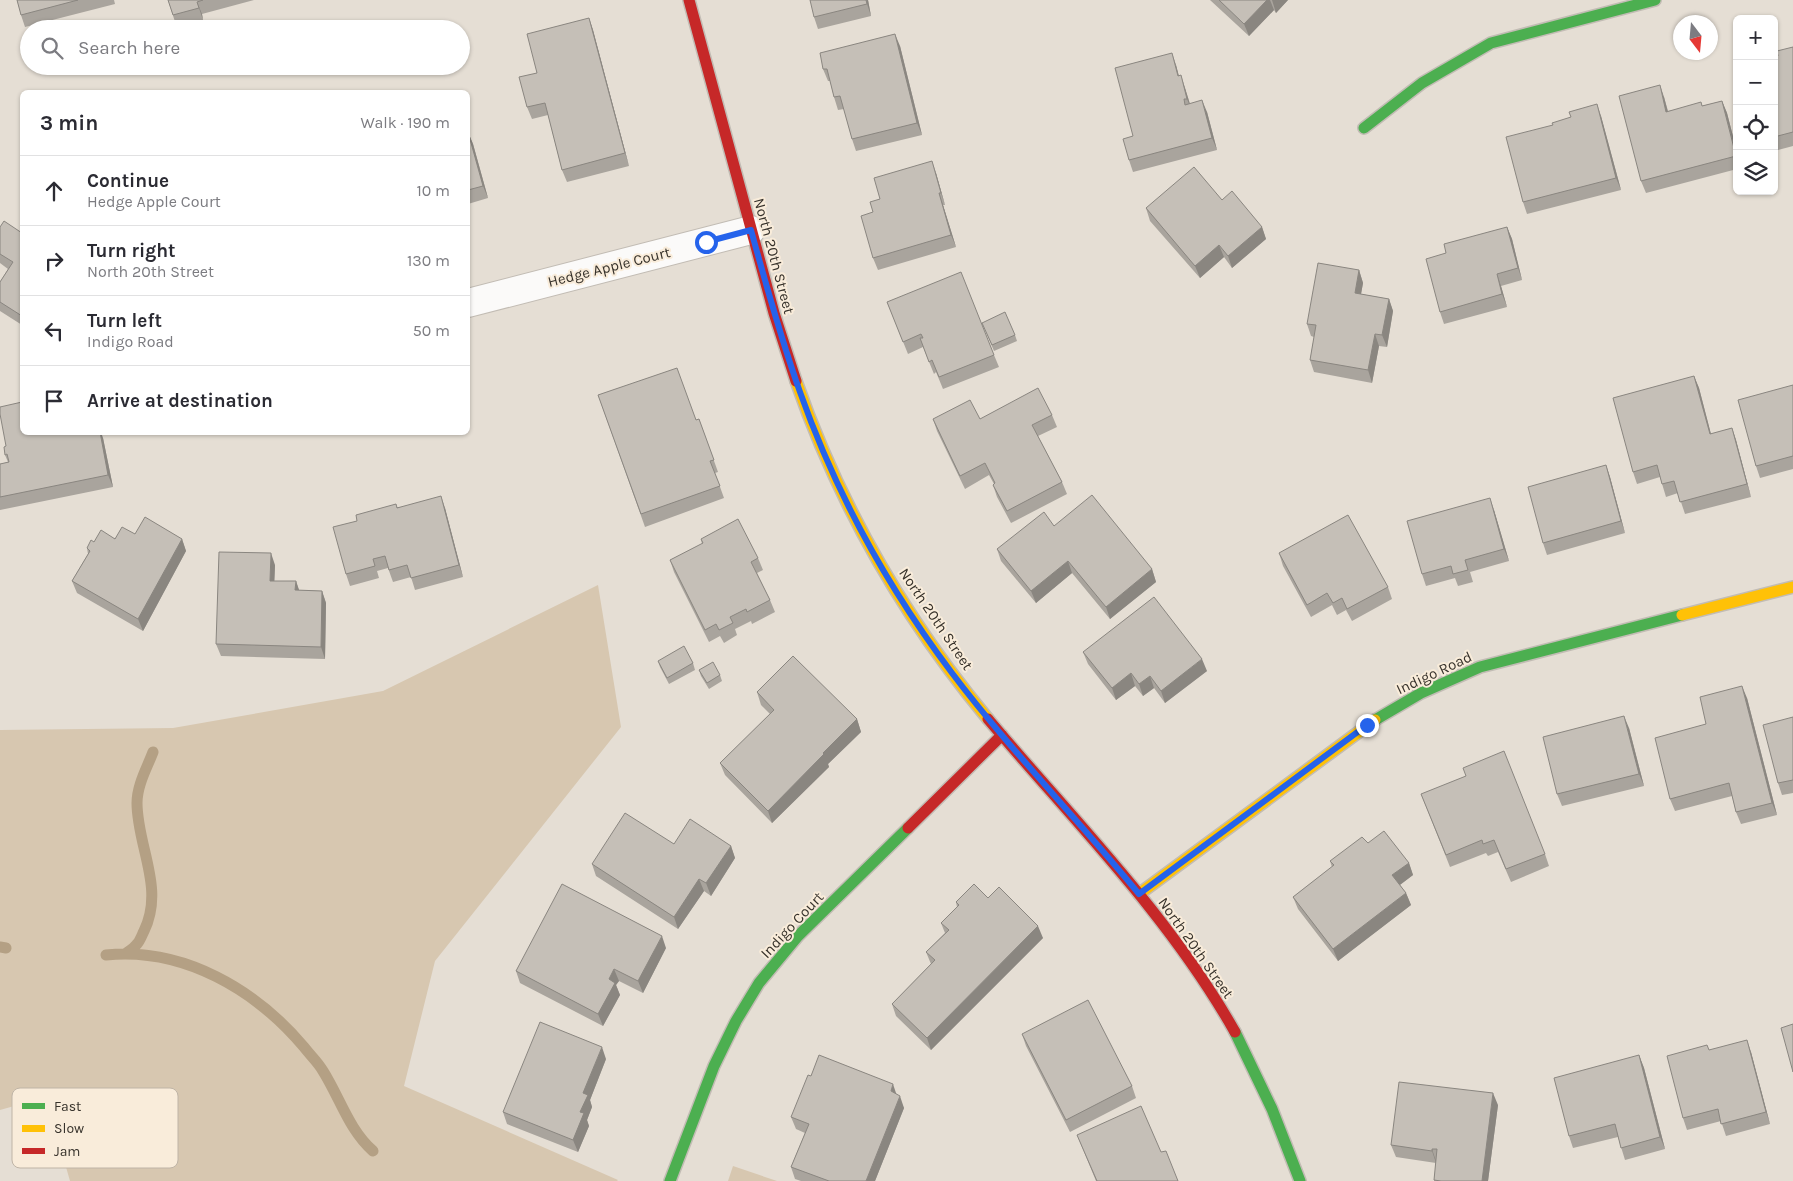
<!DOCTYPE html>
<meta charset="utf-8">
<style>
body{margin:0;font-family:Karla,sans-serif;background:#f2f2f3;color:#2b2b33}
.controls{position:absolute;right:15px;top:15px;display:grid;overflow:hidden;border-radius:8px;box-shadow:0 1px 4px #0004}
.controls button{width:45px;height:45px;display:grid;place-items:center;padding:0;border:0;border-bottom:1px solid #e1e1e2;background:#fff;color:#2b2b33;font:25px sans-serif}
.compass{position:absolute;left:1673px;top:15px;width:45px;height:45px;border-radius:50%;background:#fff;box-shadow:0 1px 4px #0004;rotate:164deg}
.stop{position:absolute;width:15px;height:15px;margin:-11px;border:4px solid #2563eb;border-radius:50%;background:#fff}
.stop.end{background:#2563eb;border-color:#fff;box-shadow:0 1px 5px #0008}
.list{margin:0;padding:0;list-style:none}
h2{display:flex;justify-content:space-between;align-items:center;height:65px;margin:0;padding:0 20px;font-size:21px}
h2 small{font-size:16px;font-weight:400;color:#7c7c81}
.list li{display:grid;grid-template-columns:32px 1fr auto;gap:15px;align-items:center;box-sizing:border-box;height:70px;padding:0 20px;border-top:1px solid #e1e1e2}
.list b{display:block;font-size:19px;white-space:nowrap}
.list p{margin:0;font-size:16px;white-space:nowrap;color:#7c7c81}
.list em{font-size:16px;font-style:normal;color:#7c7c81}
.icon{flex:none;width:28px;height:28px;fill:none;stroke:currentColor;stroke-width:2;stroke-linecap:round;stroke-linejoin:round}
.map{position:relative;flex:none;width:1793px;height:1181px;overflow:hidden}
.search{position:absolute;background:#fff;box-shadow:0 1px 4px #0004;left:20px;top:20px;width:450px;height:55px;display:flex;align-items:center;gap:12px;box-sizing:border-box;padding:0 18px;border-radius:28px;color:#7c7c81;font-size:19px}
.panel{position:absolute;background:#fff;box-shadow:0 1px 4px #0004;left:20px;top:90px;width:450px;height:345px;border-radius:8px}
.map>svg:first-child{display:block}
.park{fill:#d7c7b0}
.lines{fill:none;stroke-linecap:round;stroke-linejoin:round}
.stream{stroke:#b4a084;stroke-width:11}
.street-casing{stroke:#c2bcb4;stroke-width:30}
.fast-casing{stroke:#c2bcb4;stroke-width:14}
.slow-casing{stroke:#c2bcb4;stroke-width:14}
.jam-casing{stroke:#c2bcb4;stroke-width:14}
.street{stroke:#fbfaf9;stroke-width:28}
.fast{stroke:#4caf50;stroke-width:11}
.slow{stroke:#ffc107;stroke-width:11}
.jam{stroke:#c62828;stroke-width:11}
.wall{fill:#a9a49d}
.shaded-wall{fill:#8a8680}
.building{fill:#c5bfb7;stroke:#8a8680}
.route{stroke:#2563eb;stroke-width:6}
.labels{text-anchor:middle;stroke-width:4;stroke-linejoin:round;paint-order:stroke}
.street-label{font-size:15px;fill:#37322b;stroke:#f9ecda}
.key{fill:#f9ecda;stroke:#bfb4a6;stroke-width:1}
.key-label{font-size:14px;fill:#37322b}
</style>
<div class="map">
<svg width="1793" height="1181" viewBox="0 0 1793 1181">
<rect width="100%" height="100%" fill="#e5ded4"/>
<!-- park -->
<path class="park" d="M 598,585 L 621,727 L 435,961 L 404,1086 L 618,1180 L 617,1181 L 70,1181 L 46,1097 L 0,1110 L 0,730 L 173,728 L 383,691 Z
M 733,1166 L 777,1181 L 728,1181 Z"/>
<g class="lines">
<!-- stream -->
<path class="stream" d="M 0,947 L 6,948
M 125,954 C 129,951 134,948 137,944 C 140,941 142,935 144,931 C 165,888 137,846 137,803 C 137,785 147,768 153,752
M 106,955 C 184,947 256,990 304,1047 C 310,1055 318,1062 323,1071 C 340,1098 349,1130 373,1151"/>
<!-- street casing -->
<g class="street-casing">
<path id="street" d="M 468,303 L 751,230"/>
</g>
<!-- fast casing -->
<g class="fast-casing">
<path id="fast" d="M 1364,128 L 1422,83 L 1491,43 L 1655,0
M 1375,720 L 1421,693 L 1480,667 L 1682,615
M 1235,1032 L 1272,1109 L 1300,1181
M 670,1181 L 714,1066 L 736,1021 L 759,983 L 798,936 L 908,828"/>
</g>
<!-- slow casing -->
<g class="slow-casing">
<path id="slow" d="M 796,381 C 839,504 905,619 988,719
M 1682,615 L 1793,587
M 1139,894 L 1375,720"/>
</g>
<!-- jam casing -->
<g class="jam-casing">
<path id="jam" d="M 689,0 L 774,313 L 796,381
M 988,719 C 1074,821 1169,915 1235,1032
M 908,828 L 1002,735"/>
</g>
<!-- street -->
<use href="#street" class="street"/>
<!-- fast -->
<use href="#fast" class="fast"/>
<!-- slow -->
<use href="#slow" class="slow"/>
<!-- jam -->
<use href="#jam" class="jam"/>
</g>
<!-- wall -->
<path class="wall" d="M 17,0 L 114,0 L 115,4 L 25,27 L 21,15 Z
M 168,0 L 254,0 L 202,14 L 203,20 L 177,28 Z
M 868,0 L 871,16 L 818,29 L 814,17 Z
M 1210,0 L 1288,0 L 1276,13 L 1274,10 L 1249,36 Z
M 589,18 L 593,30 L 629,166 L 567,182 L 562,170 L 548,115 L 532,119 L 527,107 Z
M 900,46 L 922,135 L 856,151 L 852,139 L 844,109 L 838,110 L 834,97 L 830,81 L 828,81 L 823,69 Z
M 1793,47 L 1793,146 L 1774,151 L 1774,57 L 1778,56 Z
M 1176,65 L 1179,76 L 1185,88 L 1190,104 L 1207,112 L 1217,150 L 1133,172 L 1129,160 L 1133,136 Z
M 1664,97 L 1668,111 L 1702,106 L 1722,101 L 1727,113 L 1737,152 L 1737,169 L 1646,193 L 1641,181 Z
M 1601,116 L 1621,190 L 1527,214 L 1523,202 Z
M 468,132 L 473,144 L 488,198 L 468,204 Z
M 936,173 L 945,205 L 943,205 L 956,247 L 878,270 L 873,258 L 873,212 L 880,199 Z
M 1222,200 L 1262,227 L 1266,239 L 1232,268 L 1224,257 L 1200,278 L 1150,221 L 1146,208 Z
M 0,227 L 22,233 L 22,325 L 0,311 L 0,282 L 8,269 L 0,263 Z
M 1507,227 L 1512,239 L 1522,280 L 1501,286 L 1507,307 L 1444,324 L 1440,312 L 1446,253 Z
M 1359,270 L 1363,283 L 1361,294 L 1389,299 L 1393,311 L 1387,347 L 1379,346 L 1372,383 L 1314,372 L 1310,360 L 1314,337 L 1311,336 L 1307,324 Z
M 887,302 L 994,355 L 999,367 L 943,389 L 936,372 L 934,374 L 923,347 L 908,354 Z
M 982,323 L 1015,335 L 1017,341 L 994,351 Z
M 1694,376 L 1699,388 L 1711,434 L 1732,428 L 1736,440 L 1751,497 L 1685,514 L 1678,493 L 1666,497 L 1660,477 L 1637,484 L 1633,472 Z
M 1793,385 L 1793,469 L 1760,478 L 1756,466 Z
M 598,395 L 696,420 L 699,419 L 718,472 L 715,473 L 724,498 L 645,527 Z
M 1052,415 L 1057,427 L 1038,436 L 1062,482 L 1067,494 L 1011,523 L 997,497 L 993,485 L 994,484 L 989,475 L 965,489 L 937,431 L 933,419 L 980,419 Z
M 103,438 L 113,487 L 0,510 L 0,464 L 8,462 L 5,455 Z
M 1606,465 L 1610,477 L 1625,533 L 1547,555 L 1543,543 Z
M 396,504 L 397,507 L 445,508 L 463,577 L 415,590 L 411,577 L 393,582 L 388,568 L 377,571 L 379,578 L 350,586 L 346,574 L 357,521 Z
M 1494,510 L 1509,561 L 1470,572 L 1473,582 L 1458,586 L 1455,578 L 1426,586 L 1422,574 Z
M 1054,526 L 1152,569 L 1156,582 L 1110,619 L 1072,573 L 1036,603 L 1001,561 L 997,549 Z
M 135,534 L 182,539 L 186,551 L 143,631 L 77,593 L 72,581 L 88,554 L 87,548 L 94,542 Z
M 701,539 L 758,558 L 763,570 L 757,573 L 770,600 L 775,612 L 752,624 L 751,621 L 735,629 L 737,635 L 724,643 L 720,636 L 709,642 L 674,572 L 670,560 L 702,544 Z
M 1279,553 L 1388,587 L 1392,599 L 1352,621 L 1346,610 L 1337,615 L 1332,605 L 1311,617 L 1283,566 Z
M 275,565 L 274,581 L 296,581 L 299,590 L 322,591 L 326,603 L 325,659 L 221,656 L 216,644 Z
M 1083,652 L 1207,671 L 1165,703 L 1154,688 L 1143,696 L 1135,686 L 1116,700 L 1088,664 Z
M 658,661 L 693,663 L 695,670 L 669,684 L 660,667 Z
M 699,670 L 720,675 L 722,681 L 709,689 L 701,676 Z
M 757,692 L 857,719 L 861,732 L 828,764 L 829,767 L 772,823 L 725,775 L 720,763 L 770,714 L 761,705 Z
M 1747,698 L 1777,815 L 1741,824 L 1736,812 L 1732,796 L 1675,811 L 1670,799 L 1706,724 Z
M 1793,717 L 1793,793 L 1782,795 L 1778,783 Z
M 1629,728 L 1644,786 L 1562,806 L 1557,794 Z
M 1421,794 L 1545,854 L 1549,866 L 1511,882 L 1498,852 L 1488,856 L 1486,853 L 1450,867 Z
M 1368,843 L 1409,863 L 1413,875 L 1400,885 L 1406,893 L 1411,905 L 1338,961 L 1298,909 L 1293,897 L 1332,867 L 1330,861 Z
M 674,844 L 731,846 L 735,858 L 711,896 L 704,891 L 678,929 L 596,876 L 592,864 Z
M 988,898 L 1043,938 L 931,1050 L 896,1016 L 892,1004 L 931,964 L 926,952 L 945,933 L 941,923 L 957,907 L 956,902 Z
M 666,948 L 643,993 L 619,981 L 616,985 L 620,995 L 603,1026 L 520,983 L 516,971 Z
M 1022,1034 L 1132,1086 L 1136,1098 L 1070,1132 L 1026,1046 Z
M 1709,1050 L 1751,1052 L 1770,1124 L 1726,1136 L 1721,1121 L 1687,1130 L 1683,1118 Z
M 1639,1055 L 1644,1068 L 1665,1149 L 1625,1160 L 1618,1137 L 1573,1148 L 1569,1136 Z
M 606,1059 L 590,1100 L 592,1107 L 587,1120 L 589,1126 L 578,1152 L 507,1124 L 503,1112 Z
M 896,1094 L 904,1108 L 875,1181 L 801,1181 L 795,1179 L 791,1167 L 805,1133 L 796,1129 L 791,1117 Z
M 1498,1105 L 1488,1181 L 1434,1181 L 1436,1163 L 1396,1157 L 1391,1145 Z
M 1077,1135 L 1161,1152 L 1178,1181 L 1096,1181 Z"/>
<!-- shaded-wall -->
<path class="shaded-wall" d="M 866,0 L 868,0 L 871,16 L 867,4 Z
M 1267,0 L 1270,0 L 1274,10 L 1249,36 L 1244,24 Z
M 1272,0 L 1288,0 L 1276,13 Z
M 197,2 L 202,14 L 203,20 Z
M 589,18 L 593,30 L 629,166 L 625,153 Z
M 895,34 L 900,46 L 922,135 L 917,123 Z
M 1172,53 L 1176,65 L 1182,89 L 1178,76 Z
M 1181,75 L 1185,88 L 1192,111 L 1187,99 Z
M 1660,85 L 1664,97 L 1671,124 L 1666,112 Z
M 1202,100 L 1207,112 L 1217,150 L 1212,138 Z
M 1722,101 L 1727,113 L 1737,152 L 1737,157 Z
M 1597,104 L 1601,116 L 1621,190 L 1616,178 Z
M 468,132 L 473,144 L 488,198 L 483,186 Z
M 932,161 L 936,173 L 945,205 L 941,193 Z
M 939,193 L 943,205 L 956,247 L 951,235 Z
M 1262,227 L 1266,239 L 1232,268 L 1228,256 Z
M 1507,227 L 1512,239 L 1522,280 L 1518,268 Z
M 1219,245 L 1224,257 L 1200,278 L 1195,266 Z
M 1359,270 L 1363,283 L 1359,305 L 1355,293 Z
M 1497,274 L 1501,286 L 1507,307 L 1502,294 Z
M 1389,299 L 1393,311 L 1387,347 L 1382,335 Z
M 1375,334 L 1379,346 L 1372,383 L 1368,370 Z
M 1694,376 L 1699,388 L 1714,446 L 1710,434 Z
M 1732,428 L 1736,440 L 1751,497 L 1747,484 Z
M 100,432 L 101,432 L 103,438 L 113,487 L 108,475 Z
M 1606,465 L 1610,477 L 1625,533 L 1621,521 Z
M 441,496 L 445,508 L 463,577 L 459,565 Z
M 1490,498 L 1494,510 L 1509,561 L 1504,549 Z
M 182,539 L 186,551 L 143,631 L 138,619 Z
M 271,553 L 275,565 L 274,593 L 270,581 Z
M 1068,561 L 1072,573 L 1036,603 L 1031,591 Z
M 1152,569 L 1156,582 L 1110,619 L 1106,607 Z
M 296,581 L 300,593 L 295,590 Z
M 322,591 L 326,603 L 325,659 L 321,647 Z
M 1202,659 L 1207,671 L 1165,703 L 1161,691 Z
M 1131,673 L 1135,686 L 1116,700 L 1112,688 Z
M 1150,676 L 1154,688 L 1143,696 L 1139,684 Z
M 1742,686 L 1747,698 L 1777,815 L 1772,803 Z
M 1624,716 L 1629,728 L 1644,786 L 1639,774 Z
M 857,719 L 861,732 L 828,764 L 829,767 L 772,823 L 768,811 L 823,753 Z
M 731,846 L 735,858 L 711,896 L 706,883 Z
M 1409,863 L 1413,875 L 1397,887 L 1392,875 Z
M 699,879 L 704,891 L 678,929 L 674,917 Z
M 1406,893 L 1411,905 L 1338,961 L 1333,949 Z
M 1038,926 L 1043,938 L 931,1050 L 927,1038 Z
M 662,936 L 666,948 L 643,993 L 638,981 Z
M 614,969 L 619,981 L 616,985 L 620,995 L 603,1026 L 598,1014 L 609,979 Z
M 1747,1040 L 1751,1052 L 1770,1124 L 1766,1112 Z
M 602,1047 L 606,1059 L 590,1100 L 592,1107 L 587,1120 L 589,1126 L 578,1152 L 573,1140 L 583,1093 Z
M 1639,1055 L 1644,1068 L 1665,1149 L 1660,1137 Z
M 893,1084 L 897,1096 L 891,1091 Z
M 1493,1093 L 1498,1105 L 1488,1181 L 1482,1181 Z
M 900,1096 L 904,1108 L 875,1181 L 866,1181 Z
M 1432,1149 L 1436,1161 L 1436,1163 L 1432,1151 Z"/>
<!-- building -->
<path class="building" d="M 17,0 L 78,0 L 21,15 Z
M 168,0 L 203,0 L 197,2 L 199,8 L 173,15 Z
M 810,0 L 866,0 L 867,4 L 814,17 Z
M 1219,0 L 1267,0 L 1244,24 Z
M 589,18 L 625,153 L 562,170 L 545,103 L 527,107 L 519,77 L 537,73 L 527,34 Z
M 895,34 L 917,123 L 852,139 L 840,96 L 834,97 L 827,69 L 823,69 L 820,53 Z
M 1793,47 L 1793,132 L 1774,137 L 1774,57 L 1778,56 L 1777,51 Z
M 1172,53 L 1178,76 L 1181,75 L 1187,99 L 1184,99 L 1185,105 L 1202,100 L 1212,138 L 1129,160 L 1123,139 L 1133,136 L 1115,68 Z
M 1660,85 L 1666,112 L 1701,102 L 1702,106 L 1722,101 L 1736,156 L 1641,181 L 1619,96 Z
M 1597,104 L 1616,178 L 1523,202 L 1506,137 L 1553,125 L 1552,123 L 1571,117 L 1569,112 Z
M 468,132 L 483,186 L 468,190 Z
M 932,161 L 941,193 L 939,193 L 951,235 L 873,258 L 861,216 L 873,212 L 870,202 L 880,199 L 874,178 Z
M 1194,167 L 1222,200 L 1232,191 L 1262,227 L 1228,256 L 1219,245 L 1195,266 L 1146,208 Z
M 4,221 L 22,233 L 22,316 L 0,302 L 0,282 L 13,262 L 0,254 L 0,227 Z
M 1507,227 L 1518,268 L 1497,274 L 1502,294 L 1440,312 L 1426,259 L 1446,253 L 1444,244 Z
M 1318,263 L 1359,270 L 1355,293 L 1389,299 L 1382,335 L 1375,334 L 1368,370 L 1310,360 L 1316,325 L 1307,324 Z
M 961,272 L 994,355 L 939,377 L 932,360 L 929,362 L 920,338 L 923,338 L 921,334 L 903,342 L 887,302 Z
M 1005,312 L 1015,335 L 992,345 L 982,323 Z
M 677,368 L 696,420 L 699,419 L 714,460 L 710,461 L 720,486 L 641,514 L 598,395 Z
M 1694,376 L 1710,434 L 1732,428 L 1747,484 L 1680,502 L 1674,481 L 1662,484 L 1657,465 L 1633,472 L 1613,398 Z
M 1793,385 L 1793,456 L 1756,466 L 1738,400 Z
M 1038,388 L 1052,415 L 1032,425 L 1062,482 L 1007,511 L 993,485 L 995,483 L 985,463 L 960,476 L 933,419 L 970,400 L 980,419 Z
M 22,402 L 22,432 L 100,432 L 108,475 L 0,497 L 0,464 L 9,462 L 7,454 L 5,455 L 4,447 L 6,446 L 0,414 L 0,407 Z
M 1606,465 L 1621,521 L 1543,543 L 1528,487 Z
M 1092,495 L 1152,569 L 1106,607 L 1068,561 L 1031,591 L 997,549 L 1044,512 L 1054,526 Z
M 441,496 L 459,565 L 411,578 L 407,565 L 389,570 L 385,556 L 373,559 L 375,566 L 346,574 L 333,527 L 357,521 L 356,515 L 396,504 L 397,508 Z
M 1490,498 L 1504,549 L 1465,560 L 1468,570 L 1453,574 L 1451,566 L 1422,574 L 1407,521 Z
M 1348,515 L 1388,587 L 1347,609 L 1342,598 L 1333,603 L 1327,593 L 1307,605 L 1279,553 Z
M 145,517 L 182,539 L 138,619 L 72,581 L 90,551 L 87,548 L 91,540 L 94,542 L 101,530 L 115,539 L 122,527 L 135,534 Z
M 738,519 L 758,558 L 751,562 L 770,600 L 747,612 L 746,609 L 730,617 L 733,623 L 719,630 L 716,624 L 705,630 L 670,560 L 703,543 L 701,539 Z
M 219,552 L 271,553 L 270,581 L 296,581 L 295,590 L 322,591 L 321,647 L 216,644 Z
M 1154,597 L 1202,659 L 1161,691 L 1150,676 L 1139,684 L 1131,673 L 1112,688 L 1083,652 Z
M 684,646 L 693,663 L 667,678 L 658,661 Z
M 793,656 L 857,719 L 823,753 L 824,754 L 768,811 L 720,763 L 774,710 L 757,692 Z
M 713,662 L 720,675 L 707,683 L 699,670 Z
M 1742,686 L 1772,803 L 1736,812 L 1729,783 L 1670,799 L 1655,738 L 1706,724 L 1700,697 Z
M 1624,716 L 1639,774 L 1557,794 L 1543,737 Z
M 1793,717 L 1793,780 L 1778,783 L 1763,725 Z
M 1504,751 L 1545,854 L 1506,869 L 1494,840 L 1483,844 L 1482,840 L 1446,855 L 1421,794 L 1466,776 L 1463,768 Z
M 625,813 L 674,844 L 690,819 L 731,846 L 706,883 L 699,879 L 674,917 L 592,864 Z
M 1384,831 L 1409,863 L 1392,875 L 1406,893 L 1333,949 L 1293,897 L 1334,865 L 1330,861 L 1362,837 L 1368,843 Z
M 562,884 L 662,936 L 638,981 L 614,969 L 609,979 L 615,983 L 598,1014 L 516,971 Z
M 974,884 L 988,898 L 999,887 L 1038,926 L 927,1038 L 892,1004 L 935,960 L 926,952 L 949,930 L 941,923 L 959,905 L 956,902 Z
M 1088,1000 L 1132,1086 L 1066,1120 L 1022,1034 Z
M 540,1022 L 602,1047 L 583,1093 L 588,1095 L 580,1112 L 584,1113 L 573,1140 L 503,1112 Z
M 1793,1024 L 1793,1072 L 1781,1028 Z
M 1747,1040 L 1766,1112 L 1721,1124 L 1718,1109 L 1683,1118 L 1667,1056 L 1707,1045 L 1709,1050 Z
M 819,1055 L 893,1084 L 891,1091 L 900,1096 L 866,1181 L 829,1181 L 791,1167 L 809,1124 L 791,1117 L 808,1075 L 811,1076 Z
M 1639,1055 L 1660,1137 L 1621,1148 L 1615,1124 L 1569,1136 L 1554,1078 Z
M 1399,1082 L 1493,1093 L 1482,1181 L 1441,1181 L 1434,1180 L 1437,1149 L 1432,1149 L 1432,1151 L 1391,1145 Z
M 1141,1106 L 1161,1152 L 1166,1151 L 1178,1181 L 1097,1181 L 1077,1135 Z"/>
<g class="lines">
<!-- route -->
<path class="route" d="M 706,242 L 751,230 C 766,285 781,339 800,392 C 835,491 888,588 952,673 C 1010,750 1078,819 1139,894 L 1367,725"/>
</g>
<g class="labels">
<!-- street labels -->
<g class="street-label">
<text transform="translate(774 256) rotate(75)" y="5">North 20th Street</text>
<text transform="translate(609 267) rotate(-14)" y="5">Hedge Apple Court</text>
<text transform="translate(936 619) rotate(56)" y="5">North 20th Street</text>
<text transform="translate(1434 673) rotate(-25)" y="5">Indigo Road</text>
<text transform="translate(792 925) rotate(-47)" y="5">Indigo Court</text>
<text transform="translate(1196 948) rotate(55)" y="5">North 20th Street</text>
</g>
</g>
<!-- legend -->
<rect x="12" y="1088" width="166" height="80" rx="8" class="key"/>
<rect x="22" y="1103" width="23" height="6" fill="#4caf50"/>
<rect x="22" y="1125" width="23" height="7" fill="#ffc107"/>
<rect x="22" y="1148" width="23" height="6" fill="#c62828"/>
<g class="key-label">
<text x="54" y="1111">Fast</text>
<text x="54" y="1133">Slow</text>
<text x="54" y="1156">Jam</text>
</g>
</svg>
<div class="controls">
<button>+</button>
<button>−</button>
<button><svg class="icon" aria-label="locate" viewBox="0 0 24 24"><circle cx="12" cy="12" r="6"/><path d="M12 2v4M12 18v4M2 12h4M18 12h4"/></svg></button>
<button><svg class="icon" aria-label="layers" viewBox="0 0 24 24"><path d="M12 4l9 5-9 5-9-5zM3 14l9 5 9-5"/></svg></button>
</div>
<svg class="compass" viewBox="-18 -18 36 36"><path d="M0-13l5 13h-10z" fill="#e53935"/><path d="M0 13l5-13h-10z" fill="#7c7c81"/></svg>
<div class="stop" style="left:706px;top:242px"></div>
<div class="stop end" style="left:1367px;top:725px"></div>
<div class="search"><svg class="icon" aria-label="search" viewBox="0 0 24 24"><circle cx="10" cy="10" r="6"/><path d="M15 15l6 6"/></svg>Search here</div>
<section class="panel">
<h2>3 min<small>Walk · 190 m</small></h2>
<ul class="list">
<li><svg class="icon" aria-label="ahead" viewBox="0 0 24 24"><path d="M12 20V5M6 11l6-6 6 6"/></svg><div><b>Continue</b><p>Hedge Apple Court</p></div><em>10 m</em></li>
<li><svg class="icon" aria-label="right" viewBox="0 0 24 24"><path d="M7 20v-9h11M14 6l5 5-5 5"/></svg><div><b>Turn right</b><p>North 20th Street</p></div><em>130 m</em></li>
<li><svg class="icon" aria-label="left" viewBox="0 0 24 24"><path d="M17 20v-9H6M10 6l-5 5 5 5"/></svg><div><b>Turn left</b><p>Indigo Road</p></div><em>50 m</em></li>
<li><svg class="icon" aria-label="arrive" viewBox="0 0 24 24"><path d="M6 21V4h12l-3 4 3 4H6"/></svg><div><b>Arrive at destination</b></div></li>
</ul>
</section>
</div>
